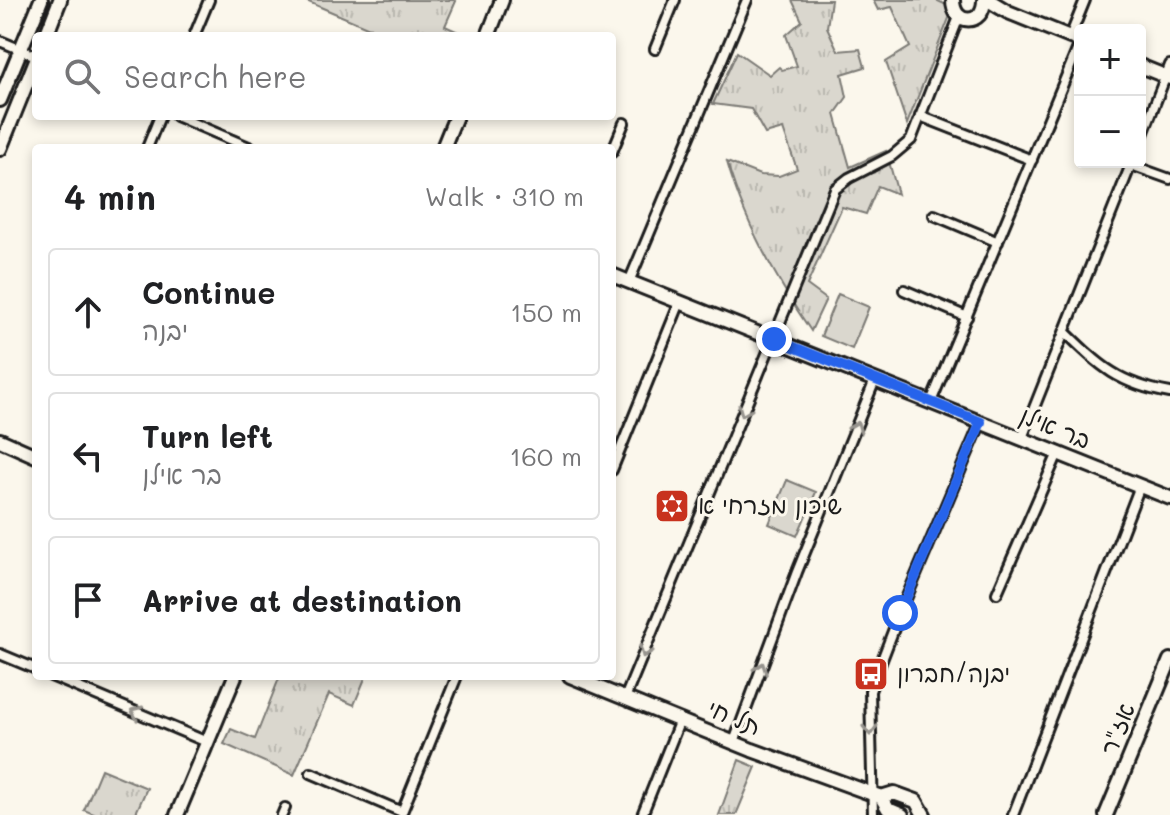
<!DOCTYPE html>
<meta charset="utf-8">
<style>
body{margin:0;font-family:Mali,"Playpen Sans Hebrew",sans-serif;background:#f2f2f2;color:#202124}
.controls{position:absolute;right:24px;top:24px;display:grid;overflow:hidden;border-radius:8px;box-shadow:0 4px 12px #0003}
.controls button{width:72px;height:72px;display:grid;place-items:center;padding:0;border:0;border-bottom:2px solid #e0e0e0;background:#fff;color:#202124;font:40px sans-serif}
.stop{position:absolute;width:24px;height:24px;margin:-18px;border:6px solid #2563eb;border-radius:50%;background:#fff}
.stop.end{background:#2563eb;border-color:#fff;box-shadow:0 2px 8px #0008}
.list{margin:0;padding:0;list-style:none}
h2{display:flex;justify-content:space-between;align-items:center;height:104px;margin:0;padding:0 32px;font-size:34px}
h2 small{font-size:26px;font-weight:400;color:#757577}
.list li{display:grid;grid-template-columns:52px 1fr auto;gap:24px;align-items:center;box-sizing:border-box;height:128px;margin:0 16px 16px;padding:0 16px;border:2px solid #e0e0e0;border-radius:8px}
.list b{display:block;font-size:30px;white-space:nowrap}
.list p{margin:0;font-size:26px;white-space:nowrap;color:#757577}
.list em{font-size:26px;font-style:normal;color:#757577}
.icon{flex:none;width:44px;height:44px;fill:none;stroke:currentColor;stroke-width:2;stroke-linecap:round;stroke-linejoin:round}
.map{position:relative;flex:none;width:1170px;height:815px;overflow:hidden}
.search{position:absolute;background:#fff;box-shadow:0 4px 12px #0003;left:32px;top:32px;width:584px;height:88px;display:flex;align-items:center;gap:20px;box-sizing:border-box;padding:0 28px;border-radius:8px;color:#757577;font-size:30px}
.panel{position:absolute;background:#fff;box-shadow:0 4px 12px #0003;left:32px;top:144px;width:584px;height:536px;border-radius:8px}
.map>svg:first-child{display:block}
.park{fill:url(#park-tufts);stroke:#7b7a75;stroke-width:2}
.pitch{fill:#dad7ce;stroke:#7b7a75;stroke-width:2}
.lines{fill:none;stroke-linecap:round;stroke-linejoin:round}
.street-casing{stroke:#1c1c1c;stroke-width:14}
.secondary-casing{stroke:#1c1c1c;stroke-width:18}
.street{stroke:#fbf7ec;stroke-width:8}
.secondary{stroke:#fbf7ec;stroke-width:12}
.oneway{stroke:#97948e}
.route{stroke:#2563eb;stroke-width:10}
.labels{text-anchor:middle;stroke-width:6;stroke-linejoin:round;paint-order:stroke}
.street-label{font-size:24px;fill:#1c1c1c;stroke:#fbf7ec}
.poi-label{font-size:24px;fill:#1c1c1c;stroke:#fbf7ec;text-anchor:start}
</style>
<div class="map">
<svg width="1170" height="815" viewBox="0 0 1170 815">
<defs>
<pattern id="park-tufts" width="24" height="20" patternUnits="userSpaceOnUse" patternTransform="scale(2)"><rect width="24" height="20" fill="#dad7ce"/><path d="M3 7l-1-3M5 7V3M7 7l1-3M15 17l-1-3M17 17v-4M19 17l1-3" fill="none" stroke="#bab8b0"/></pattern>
</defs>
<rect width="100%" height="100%" fill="#fbf7ec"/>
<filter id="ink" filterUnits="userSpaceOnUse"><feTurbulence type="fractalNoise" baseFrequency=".0125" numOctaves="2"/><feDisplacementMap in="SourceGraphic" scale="16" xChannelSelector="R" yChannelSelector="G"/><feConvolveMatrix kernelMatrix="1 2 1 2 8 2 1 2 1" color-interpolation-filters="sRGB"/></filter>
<g filter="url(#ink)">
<!-- park -->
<path class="park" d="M 304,0 L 453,0 L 456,1 L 445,26 L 467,36 L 388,36 Z
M 792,0 L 831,0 L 827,27 L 838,51 L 860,49 L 865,67 L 842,74 L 847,97 L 835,114 L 850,167 L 886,151 L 898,194 L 878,186 L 866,214 L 842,207 L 807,285 L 826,299 L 811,331 C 777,281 744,221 727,162 L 760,175 L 779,176 L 797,169 L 783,129 L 765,134 L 751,109 L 713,104 L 737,52 L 770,75 L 779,67 L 782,70 L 797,66 L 786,35 L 802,21 Z
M 873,0 L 936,0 L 953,8 L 907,124 L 886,62 L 910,47 L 892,7 L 878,10 Z
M 280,676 L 366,676 L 354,705 L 329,694 L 294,775 L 224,744 L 231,729 L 255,739 Z
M 739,760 L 756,767 L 736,815 L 719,815 Z
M 101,769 L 147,788 L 135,815 L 96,815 L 84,810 Z"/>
<!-- pitch -->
<path class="pitch" d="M 838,294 L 869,307 L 852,349 L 821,336 Z
M 787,480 L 816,492 L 797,536 L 769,524 Z"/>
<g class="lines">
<!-- street casing -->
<g class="street-casing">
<path id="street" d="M 194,36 L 209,0
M 1070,37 L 1085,0
M 0,41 L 36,56
M 655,49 L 675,0
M 176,116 L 251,148
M 920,116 L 1032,160
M 1140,142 L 1170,65
M 147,148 L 160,116
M 612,152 L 624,123
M 1131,165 L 1170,179
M 934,215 L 998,242
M 629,282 L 747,0
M 904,290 L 967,317
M 1065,332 C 1101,367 1119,384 1170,393
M 931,402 L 1080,43
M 1022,438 L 1132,162
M 612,470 L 680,302
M 997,593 L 1058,453
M 0,654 L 36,669
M 51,676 L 207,742
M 625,698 L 835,189 L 849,178 L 892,156 L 911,140 L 959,17
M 734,742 L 797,572 L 875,380
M 311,773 L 402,812 L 457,676
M 282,815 L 285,808
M 642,815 L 680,720
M 873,815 L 870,691 L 900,613 L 981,422
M 1013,815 L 1140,486"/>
</g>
<!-- secondary casing -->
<g class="secondary-casing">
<path id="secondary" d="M 953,0 C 953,26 984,26 984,0
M 988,0 L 1008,12 L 1080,41
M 46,36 L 60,0
M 488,36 L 502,0
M 1140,66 L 1170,78
M 0,100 L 41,0
M 443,148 L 456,116
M 0,149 L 36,60
M 612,275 L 1170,498
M 0,440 L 36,456
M 570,676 L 752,750 L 881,797 L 888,809 L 902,815
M 881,797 L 894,793 L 916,801 L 924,815
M 177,815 L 235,676
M 1106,815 L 1170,660"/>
</g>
<!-- street -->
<use href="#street" class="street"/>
<!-- secondary -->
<use href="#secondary" class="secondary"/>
</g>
<!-- one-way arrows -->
<defs><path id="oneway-chevron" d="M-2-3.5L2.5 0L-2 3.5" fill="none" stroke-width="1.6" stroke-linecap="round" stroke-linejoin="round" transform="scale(2)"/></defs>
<g class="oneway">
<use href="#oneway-chevron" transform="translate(744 411) rotate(112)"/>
<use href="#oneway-chevron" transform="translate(856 427) rotate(-68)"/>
<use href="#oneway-chevron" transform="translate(645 652) rotate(112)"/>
<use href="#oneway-chevron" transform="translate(761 668) rotate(-70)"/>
<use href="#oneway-chevron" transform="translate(136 712) rotate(-157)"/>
<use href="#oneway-chevron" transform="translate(870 730) rotate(89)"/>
</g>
</g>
<g class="lines" filter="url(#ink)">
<!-- route -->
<path class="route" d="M 774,339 L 981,422 L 900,613"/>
</g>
<!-- icons -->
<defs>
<g id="synagogue-square" transform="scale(1.8)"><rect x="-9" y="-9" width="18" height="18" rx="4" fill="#c8321e" stroke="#fbf7ec"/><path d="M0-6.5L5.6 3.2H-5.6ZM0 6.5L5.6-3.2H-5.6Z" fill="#fff"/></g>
<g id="bus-square" transform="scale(1.8)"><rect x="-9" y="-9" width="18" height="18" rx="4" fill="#c8321e" stroke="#fbf7ec"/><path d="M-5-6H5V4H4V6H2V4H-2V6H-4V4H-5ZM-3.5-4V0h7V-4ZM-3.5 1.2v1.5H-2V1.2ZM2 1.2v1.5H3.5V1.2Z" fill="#fff"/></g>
</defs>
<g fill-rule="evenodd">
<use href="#synagogue-square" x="672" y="506"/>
<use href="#bus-square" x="871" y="674"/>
</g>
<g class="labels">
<!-- street labels -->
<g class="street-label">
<text transform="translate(1055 428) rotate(22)" y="8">בר אילן</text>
<text transform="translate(734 718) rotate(22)" y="8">תל חי</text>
<text transform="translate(1118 729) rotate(-68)" y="8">אז"ר</text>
</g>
<!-- poi labels -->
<g class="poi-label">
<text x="698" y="514">שיכון מזרחי א</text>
<text x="897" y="682">יבנה/חברון</text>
</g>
</g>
</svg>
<div class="controls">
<button>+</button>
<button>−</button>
</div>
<div class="stop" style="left:900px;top:613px"></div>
<div class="stop end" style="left:774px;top:339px"></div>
<div class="search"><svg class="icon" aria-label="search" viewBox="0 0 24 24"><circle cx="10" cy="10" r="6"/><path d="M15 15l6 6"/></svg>Search here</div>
<section class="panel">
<h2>4 min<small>Walk · 310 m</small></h2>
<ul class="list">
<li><svg class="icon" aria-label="ahead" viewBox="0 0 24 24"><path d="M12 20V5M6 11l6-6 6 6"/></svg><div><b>Continue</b><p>יבנה</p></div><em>150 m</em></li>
<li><svg class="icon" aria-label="left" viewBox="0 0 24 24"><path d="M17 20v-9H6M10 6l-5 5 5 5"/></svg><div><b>Turn left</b><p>בר אילן</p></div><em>160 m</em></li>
<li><svg class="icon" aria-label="arrive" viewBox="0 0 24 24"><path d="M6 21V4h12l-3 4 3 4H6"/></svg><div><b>Arrive at destination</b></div></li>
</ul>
</section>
</div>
